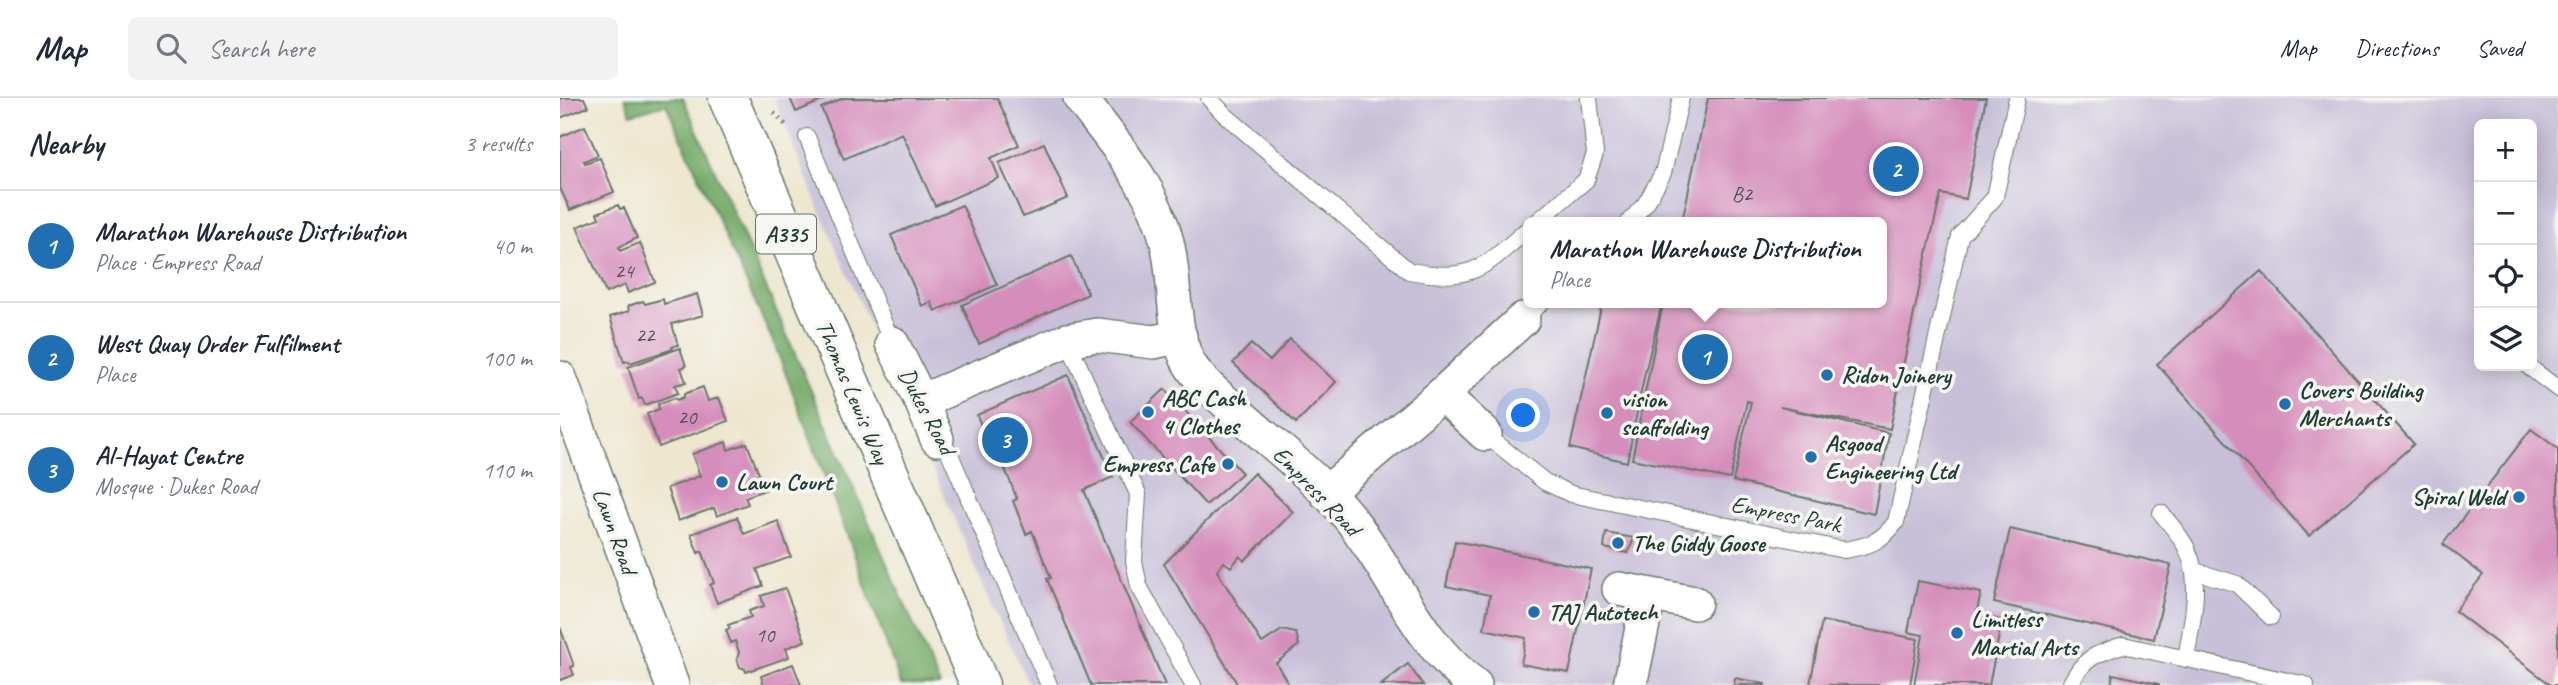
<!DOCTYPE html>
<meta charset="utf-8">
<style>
body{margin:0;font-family:Caveat,sans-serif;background:#f2f2f3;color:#1f2937}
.controls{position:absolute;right:21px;top:21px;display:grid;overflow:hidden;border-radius:10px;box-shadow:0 4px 18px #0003}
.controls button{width:63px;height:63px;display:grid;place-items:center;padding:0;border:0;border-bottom:2px solid #e0e1e3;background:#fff;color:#1f2937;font:35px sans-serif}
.you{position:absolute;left:964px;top:318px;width:24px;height:24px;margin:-18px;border:5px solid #fff;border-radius:50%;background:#1a73e8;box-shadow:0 0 0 10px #1a73e833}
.badge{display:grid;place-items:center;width:46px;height:46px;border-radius:50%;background:#1f6fb2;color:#fff;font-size:23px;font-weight:700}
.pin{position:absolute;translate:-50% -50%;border:4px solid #fff;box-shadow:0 2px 7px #0006}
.popup{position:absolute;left:963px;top:119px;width:364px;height:91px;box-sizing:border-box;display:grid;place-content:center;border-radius:10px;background:#fff;filter:drop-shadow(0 2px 5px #0005);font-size:23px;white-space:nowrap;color:#747a83}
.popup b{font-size:26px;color:#1f2937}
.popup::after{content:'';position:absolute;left:50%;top:100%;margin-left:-14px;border:14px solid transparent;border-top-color:#fff}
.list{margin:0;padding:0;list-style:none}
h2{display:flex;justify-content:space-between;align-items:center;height:91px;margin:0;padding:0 28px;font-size:30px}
h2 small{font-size:23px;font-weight:400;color:#747a83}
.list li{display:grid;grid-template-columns:46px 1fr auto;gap:21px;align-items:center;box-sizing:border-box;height:112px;padding:0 28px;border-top:2px solid #e0e1e3}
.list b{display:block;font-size:26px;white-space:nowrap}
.list p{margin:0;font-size:23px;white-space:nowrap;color:#747a83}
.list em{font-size:23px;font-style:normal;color:#747a83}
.icon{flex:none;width:38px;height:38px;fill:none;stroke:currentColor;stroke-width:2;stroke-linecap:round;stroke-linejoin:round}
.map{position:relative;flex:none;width:1998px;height:587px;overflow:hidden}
header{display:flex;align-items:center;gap:42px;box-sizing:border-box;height:98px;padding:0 35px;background:#fff;border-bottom:2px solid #e0e1e3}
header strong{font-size:33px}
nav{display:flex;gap:38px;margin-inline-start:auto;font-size:24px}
.search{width:490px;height:63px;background:#f2f2f3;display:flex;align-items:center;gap:18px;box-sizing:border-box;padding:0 24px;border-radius:10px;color:#747a83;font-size:26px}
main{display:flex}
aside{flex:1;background:#fff}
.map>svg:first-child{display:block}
.industrial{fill:#c8bfd8;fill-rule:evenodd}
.forest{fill:#74ab68;stroke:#4a744e;stroke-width:2}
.building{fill:#d58dbb}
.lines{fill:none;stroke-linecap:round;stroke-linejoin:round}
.lane-casing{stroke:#67786a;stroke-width:18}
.street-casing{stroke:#67786a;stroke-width:36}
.primary-casing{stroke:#67786a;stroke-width:41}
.path{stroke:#67786a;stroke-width:4.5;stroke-dasharray:2 5;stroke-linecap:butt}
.lane{stroke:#fff;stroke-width:16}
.street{stroke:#fff;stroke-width:33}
.primary{stroke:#fff;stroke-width:38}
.poi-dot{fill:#1f6fb2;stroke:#f6f6f2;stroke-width:2.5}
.labels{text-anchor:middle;stroke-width:7;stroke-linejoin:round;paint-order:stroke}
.number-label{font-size:21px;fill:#4c5156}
.shield{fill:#f6f6f2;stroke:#60746d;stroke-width:2}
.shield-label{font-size:23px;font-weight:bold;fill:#1f3d34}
.poi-label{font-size:24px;font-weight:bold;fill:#1f3d34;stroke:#f6f6f2;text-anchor:start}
.street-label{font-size:24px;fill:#1f3d34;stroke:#f6f6f2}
</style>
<header>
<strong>Map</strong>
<div class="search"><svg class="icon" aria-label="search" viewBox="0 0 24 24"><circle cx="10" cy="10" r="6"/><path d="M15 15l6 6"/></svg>Search here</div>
<nav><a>Map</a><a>Directions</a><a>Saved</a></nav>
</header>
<main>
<aside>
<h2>Nearby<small>3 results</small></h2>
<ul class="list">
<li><span class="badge">1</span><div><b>Marathon Warehouse Distribution</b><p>Place · Empress Road</p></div><em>40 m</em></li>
<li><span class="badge">2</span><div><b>West Quay Order Fulfilment</b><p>Place</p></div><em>100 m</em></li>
<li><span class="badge">3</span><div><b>Al-Hayat Centre</b><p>Mosque · Dukes Road</p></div><em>110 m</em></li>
</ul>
</aside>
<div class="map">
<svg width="1998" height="587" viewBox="0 0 1998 587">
<rect width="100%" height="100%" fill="#f6f6f2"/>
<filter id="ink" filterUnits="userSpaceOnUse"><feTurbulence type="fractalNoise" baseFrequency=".0143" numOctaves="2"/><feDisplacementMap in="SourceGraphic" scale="14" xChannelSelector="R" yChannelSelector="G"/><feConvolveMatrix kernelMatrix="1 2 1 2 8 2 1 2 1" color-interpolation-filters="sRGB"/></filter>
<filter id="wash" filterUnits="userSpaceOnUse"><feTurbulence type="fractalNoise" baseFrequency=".00686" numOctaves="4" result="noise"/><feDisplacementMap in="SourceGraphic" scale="28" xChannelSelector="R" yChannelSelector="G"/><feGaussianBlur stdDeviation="1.57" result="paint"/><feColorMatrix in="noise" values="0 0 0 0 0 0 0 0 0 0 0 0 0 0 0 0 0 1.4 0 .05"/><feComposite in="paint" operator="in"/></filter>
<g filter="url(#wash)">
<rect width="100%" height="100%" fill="#eee7cf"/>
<!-- industrial -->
<path class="industrial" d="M 214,0 L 1998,0 L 1998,587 L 469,587 L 428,498 L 251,92 ZM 1919,26 L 1972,26 L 1972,268 L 1919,268 ZM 968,124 L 1322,124 L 1322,205 L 968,205 Z"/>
<!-- forest -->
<path class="forest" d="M 65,0 L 123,0 L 380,587 L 341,587 L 288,439 L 215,248 L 106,6 L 71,16 Z"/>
<g id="blocks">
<!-- building -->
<path class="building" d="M 0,0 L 24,0 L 28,9 L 0,20 Z
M 230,0 L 268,0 L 236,14 Z
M 283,0 L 437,0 L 459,47 L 431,60 L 439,80 L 375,108 L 342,35 L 284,61 L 261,10 Z
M 1148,0 L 1426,0 L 1406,101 L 1381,96 L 1362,177 L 1330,331 L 1220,309 L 1329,335 L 1314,416 L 1173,383 L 1191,304 L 1187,303 L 1170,381 L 1072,361 L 1103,205 L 1322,205 L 1322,124 L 1122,124 Z
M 25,28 L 38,57 L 24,63 L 25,65 L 40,60 L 54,94 L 10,112 L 0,90 L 0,39 Z
M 484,45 L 508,100 L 463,119 L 439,65 Z
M 58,107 L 60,111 L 64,110 L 77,140 L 59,149 L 60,153 L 80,145 L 95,184 L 68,195 L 65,187 L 46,195 L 17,129 L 39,120 L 37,115 Z
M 402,107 L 437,187 L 375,213 L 371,204 L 362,208 L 331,137 Z
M 511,158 L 528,196 L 419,246 L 402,207 Z
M 1701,173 L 1854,346 L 1749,438 L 1597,266 Z
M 137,196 L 143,217 L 112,226 L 118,247 L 112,249 L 113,251 L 70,265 L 69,263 L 64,264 L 50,219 L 69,213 L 68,208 L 83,203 L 85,206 L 103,201 L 104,206 Z
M 1042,205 L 1102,205 L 1084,279 L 1067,364 L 1010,350 Z
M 730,241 L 776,284 L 736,325 L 673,265 L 691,246 L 710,263 Z
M 120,250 L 126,268 L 121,270 L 126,284 L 115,287 L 118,295 L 85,307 L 82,300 L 79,301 L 68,269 Z
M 508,277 L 553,379 L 524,392 L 605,587 L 531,587 L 487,481 L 491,480 L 472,433 L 466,436 L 453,403 L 457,401 L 442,363 L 436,365 L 417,317 Z
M 143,289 L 148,303 L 159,300 L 168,323 L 99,349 L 87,316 L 99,311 L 98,306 L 115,300 L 117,302 L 124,299 L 124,296 Z
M 605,291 L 682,375 L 646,407 L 570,324 Z
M 1971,331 L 1998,351 L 1998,587 L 1991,587 L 1895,513 L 1923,477 L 1883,446 Z
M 166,344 L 168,352 L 187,345 L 205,392 L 185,399 L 188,406 L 157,418 L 154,410 L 118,423 L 107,390 L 140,378 L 132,356 Z
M 694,375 L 733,414 L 684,463 L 680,458 L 671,469 L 664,464 L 657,473 L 702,545 L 722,532 L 736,535 L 739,547 L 716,565 L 729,587 L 678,587 L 604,466 Z
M 177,419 L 184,436 L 218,423 L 231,459 L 197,471 L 203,488 L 157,505 L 150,487 L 154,485 L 142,453 L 138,455 L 131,436 Z
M 1450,431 L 1611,467 L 1594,541 L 1434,505 Z
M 1046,435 L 1074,440 L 1068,455 L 1044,450 Z
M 895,443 L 1031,471 L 1009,575 L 961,566 L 966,540 L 924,531 L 930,497 L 886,488 Z
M 1358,483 L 1421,495 L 1416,517 L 1442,522 L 1429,587 L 1354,587 L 1363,537 L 1348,534 Z
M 225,490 L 245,543 L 226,550 L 229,559 L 186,574 L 185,571 L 180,569 L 177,561 L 179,554 L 175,543 L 171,545 L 166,532 L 170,530 L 168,527 L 191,519 L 189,513 L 204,508 L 201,498 Z
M 1262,523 L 1358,541 L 1350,587 L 1250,587 Z
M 0,529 L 14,568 L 11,569 L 14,577 L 0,582 Z
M 233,566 L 241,587 L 204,587 L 201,578 Z
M 848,566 L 863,587 L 821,587 Z
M 1553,576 L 1599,586 L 1599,587 L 1551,587 Z
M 1175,580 L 1205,586 L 1205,587 L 1174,587 Z"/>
</g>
</g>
<g filter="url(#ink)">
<use href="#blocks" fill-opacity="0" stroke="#67786a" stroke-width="2"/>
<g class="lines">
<!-- lane casing -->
<g class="lane-casing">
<path id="lane" d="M 649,0 L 665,17 L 849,173 C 913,184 922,171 968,131
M 247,39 L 332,245
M 977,124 L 1026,82 L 1035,56 L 1029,0
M 1069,124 L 1086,105 L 1103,75 L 1121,0
M 963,221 L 981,205
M 507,242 L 578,396 L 574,463 L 579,488 L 633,587
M 1969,269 L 1998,291
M 925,336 L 985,384 L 1011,396 L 1284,452 C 1309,448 1321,444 1336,424 L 1400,138 L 1435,99 L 1457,0
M 377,341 L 389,354 L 489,587
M 1601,415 C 1610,426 1621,438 1627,451 C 1643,484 1631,527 1626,561
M 1635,473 L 1677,486 L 1711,519
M 1510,587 C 1523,560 1535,556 1563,547 L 1746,587"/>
</g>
<!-- street casing -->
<g class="street-casing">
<path id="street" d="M 520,0 C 554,45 593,87 607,144 C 616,181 611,223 626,259 C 635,280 659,298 676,313 C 713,347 756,379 788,418 C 832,472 857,545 915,587
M 332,245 L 361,303 L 377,341
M 0,280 L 112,587
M 882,296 L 925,336
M 361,303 L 507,242 L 537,237 L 594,244 L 620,238
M 766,395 L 882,296 L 963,221
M 1059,491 L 1135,505
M 1070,587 L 1089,497"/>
</g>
<!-- primary casing -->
<g class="primary-casing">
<path id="primary" d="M 168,0 L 420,587"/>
</g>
<!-- path -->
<path class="path" d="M 214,15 L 228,29"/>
<!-- lane -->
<use href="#lane" class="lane"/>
<!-- street -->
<use href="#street" class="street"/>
<!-- primary -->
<use href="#primary" class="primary"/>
</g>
</g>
<!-- markers -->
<g class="poi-dot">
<circle cx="1267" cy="277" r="7"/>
<circle cx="1725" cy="306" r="7"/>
<circle cx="588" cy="314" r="7"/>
<circle cx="1047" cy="315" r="7"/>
<circle cx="1251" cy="359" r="7"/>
<circle cx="668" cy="366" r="7"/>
<circle cx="162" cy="384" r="7"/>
<circle cx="1959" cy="399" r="7"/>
<circle cx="1058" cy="445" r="7"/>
<circle cx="974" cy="514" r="7"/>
<circle cx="1397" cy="535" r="7"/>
</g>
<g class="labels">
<!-- number labels -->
<g class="number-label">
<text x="1182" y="103">B2</text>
<text x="64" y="180">24</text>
<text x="85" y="244">22</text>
<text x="127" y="326">20</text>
<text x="205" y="544">10</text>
</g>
<!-- shield labels -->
<rect class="shield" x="196" y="116.5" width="60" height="39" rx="5"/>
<g class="shield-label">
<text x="226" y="144">A335</text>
</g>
<!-- poi labels -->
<g class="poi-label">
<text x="1281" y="285">Ridon Joinery</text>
<text x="1739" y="300">Covers Building<tspan x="1739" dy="28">Merchants</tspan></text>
<text x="602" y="308">ABC Cash<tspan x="602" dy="28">4 Clothes</tspan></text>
<text x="1061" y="309">vision<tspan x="1061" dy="28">scaffolding</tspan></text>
<text x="1265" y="353">Asgood<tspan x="1265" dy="28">Engineering Ltd</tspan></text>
<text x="654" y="374" text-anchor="end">Empress Cafe</text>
<text x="176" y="392">Lawn Court</text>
<text x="1945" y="407" text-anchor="end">Spiral Weld</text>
<text x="1072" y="453">The Giddy Goose</text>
<text x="988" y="522">TAJ Autotech</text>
<text x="1411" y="529">Limitless<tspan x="1411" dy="28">Martial Arts</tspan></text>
</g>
<!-- street labels -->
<g class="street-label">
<text transform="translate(293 294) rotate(67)" y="8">Thomas Lewis Way</text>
<text transform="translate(367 313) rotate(62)" y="8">Dukes Road</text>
<text transform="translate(757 393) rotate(46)" y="8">Empress Road</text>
<text transform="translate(1226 416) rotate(11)" y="8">Empress Park</text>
<text transform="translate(55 433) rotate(70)" y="8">Lawn Road</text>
</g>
</g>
</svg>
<div class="controls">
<button>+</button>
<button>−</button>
<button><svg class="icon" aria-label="locate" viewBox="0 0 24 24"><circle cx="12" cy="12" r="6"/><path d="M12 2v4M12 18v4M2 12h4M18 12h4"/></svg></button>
<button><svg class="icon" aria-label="layers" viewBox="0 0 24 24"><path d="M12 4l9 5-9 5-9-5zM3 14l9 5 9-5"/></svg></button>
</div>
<div class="you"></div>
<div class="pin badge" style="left:1145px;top:259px">1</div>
<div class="popup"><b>Marathon Warehouse Distribution</b>Place</div>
<div class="pin badge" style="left:1336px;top:71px">2</div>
<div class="pin badge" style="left:445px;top:342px">3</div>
</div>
</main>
